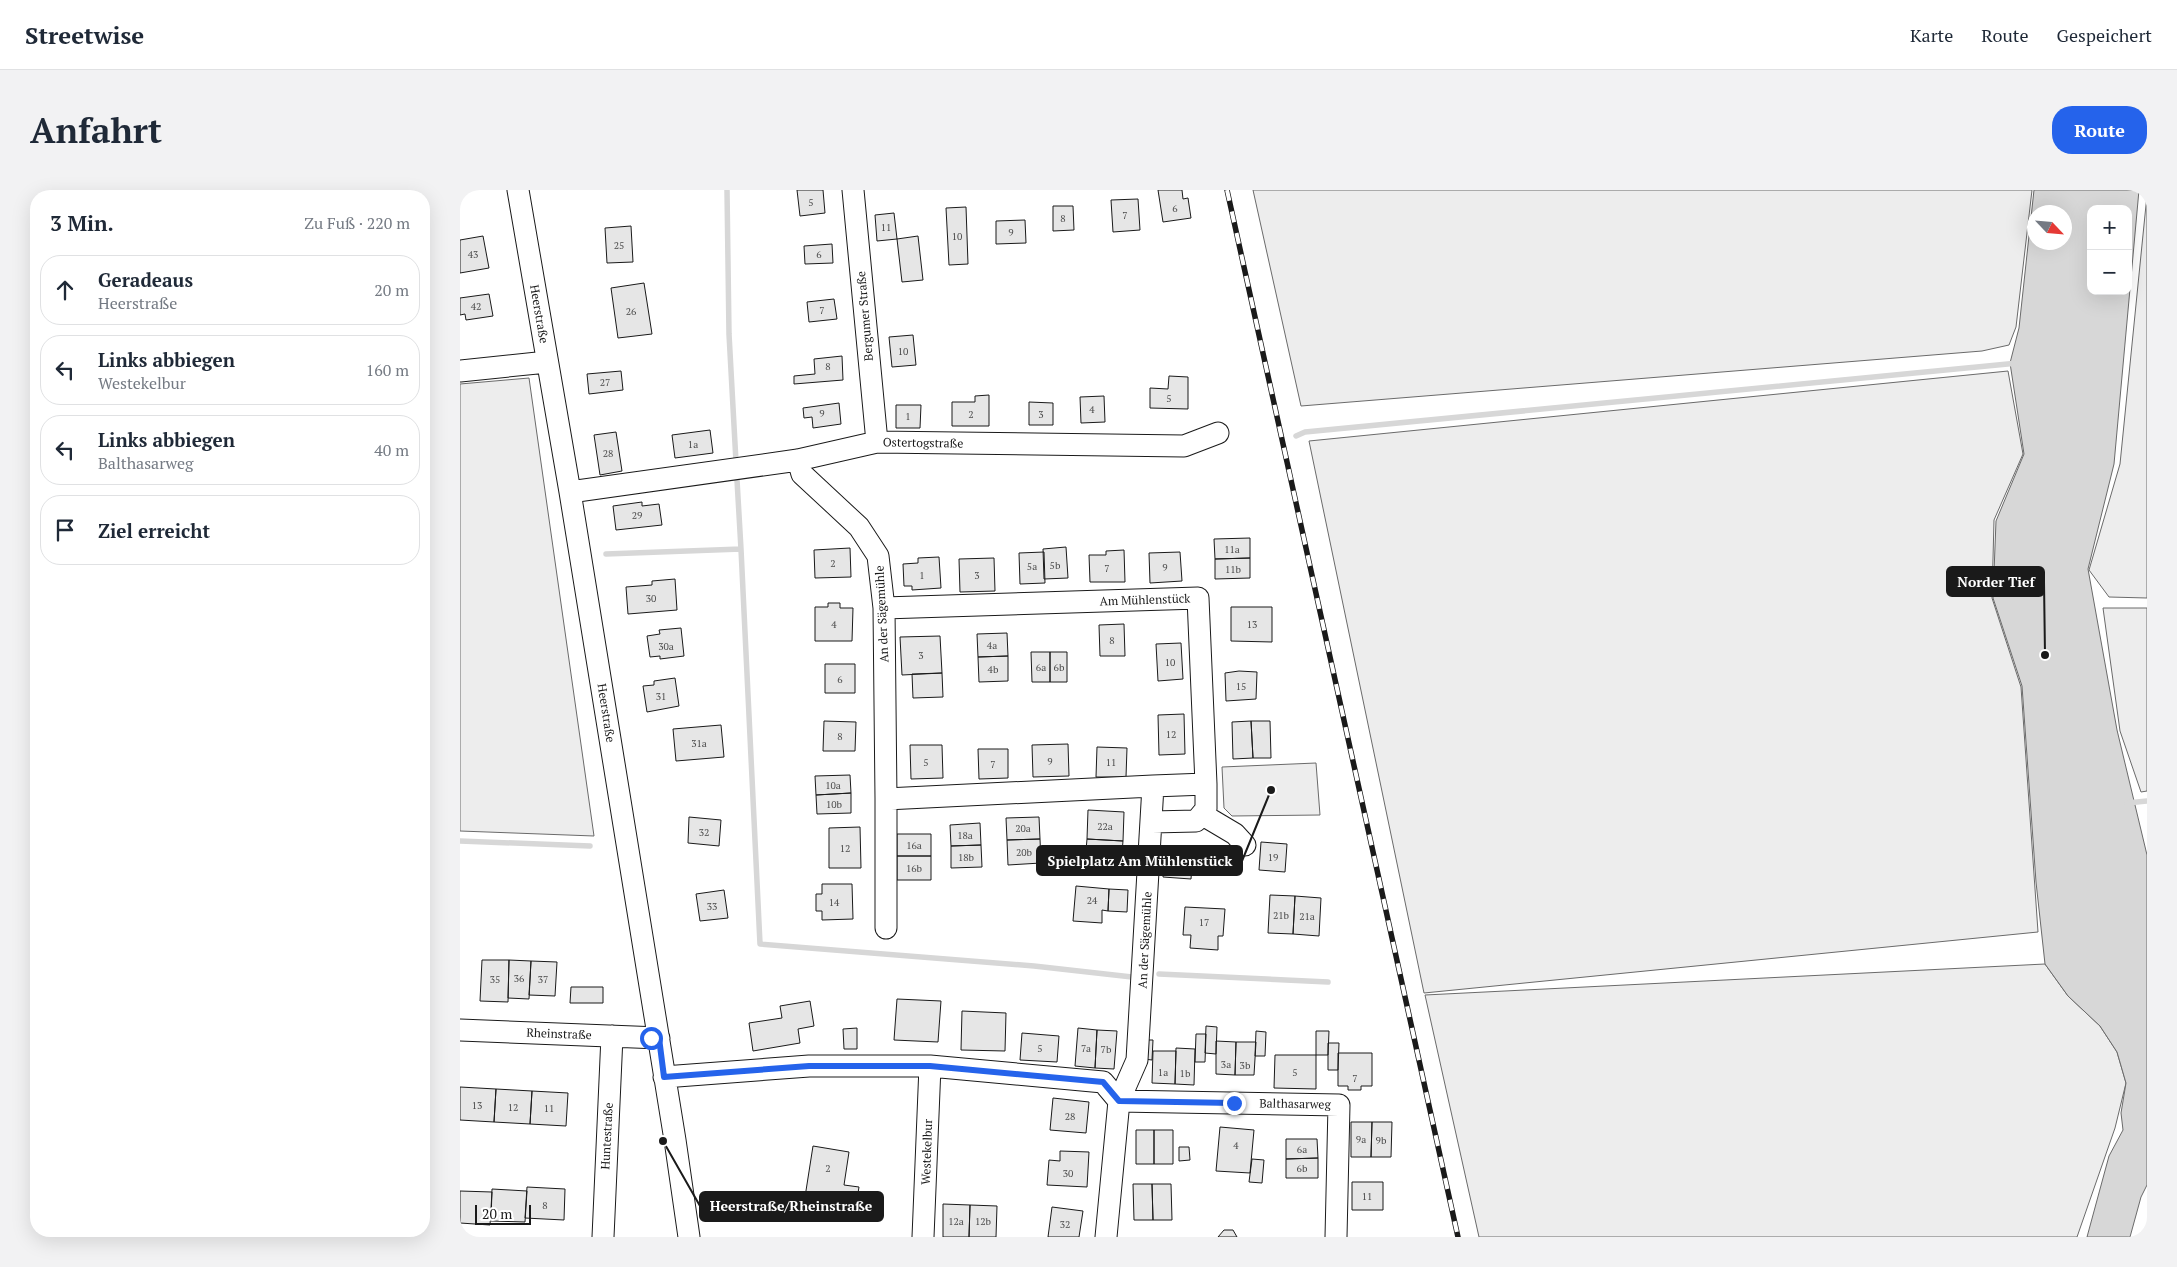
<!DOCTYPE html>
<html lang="de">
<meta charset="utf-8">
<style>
body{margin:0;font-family:"PT Serif",serif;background:#f2f2f3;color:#1f2937}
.controls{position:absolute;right:15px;top:15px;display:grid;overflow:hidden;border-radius:10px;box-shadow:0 5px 20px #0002}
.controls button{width:45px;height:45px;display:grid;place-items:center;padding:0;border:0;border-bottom:1px solid #e0e1e3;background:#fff;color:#1f2937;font:25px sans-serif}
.compass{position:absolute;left:1567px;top:15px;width:45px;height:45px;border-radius:50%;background:#fff;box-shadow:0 5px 20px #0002;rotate:116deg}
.scale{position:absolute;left:15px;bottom:12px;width:56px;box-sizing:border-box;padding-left:5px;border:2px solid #1a1a1a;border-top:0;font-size:14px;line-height:18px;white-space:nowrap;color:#1a1a1a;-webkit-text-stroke:4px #fff;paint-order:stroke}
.stop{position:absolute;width:15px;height:15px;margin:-11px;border:4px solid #2563eb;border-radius:50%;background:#fff}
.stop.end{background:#2563eb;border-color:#fff;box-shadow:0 1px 5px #0008}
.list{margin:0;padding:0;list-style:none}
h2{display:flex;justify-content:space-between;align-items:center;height:65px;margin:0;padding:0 20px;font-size:21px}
h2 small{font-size:16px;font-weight:400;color:#747a83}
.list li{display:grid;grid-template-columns:32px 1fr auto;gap:15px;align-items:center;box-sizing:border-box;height:70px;margin:0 10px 10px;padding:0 10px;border:1px solid #e0e1e3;border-radius:20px}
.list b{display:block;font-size:19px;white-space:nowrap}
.list p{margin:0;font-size:16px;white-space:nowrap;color:#747a83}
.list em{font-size:16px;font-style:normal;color:#747a83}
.icon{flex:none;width:28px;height:28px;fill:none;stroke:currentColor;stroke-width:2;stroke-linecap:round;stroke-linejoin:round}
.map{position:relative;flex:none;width:1687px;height:1047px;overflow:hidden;border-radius:20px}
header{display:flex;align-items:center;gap:30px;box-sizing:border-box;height:70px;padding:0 25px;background:#fff;border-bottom:1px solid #e0e1e3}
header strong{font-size:24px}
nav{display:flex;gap:28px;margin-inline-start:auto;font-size:18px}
.intro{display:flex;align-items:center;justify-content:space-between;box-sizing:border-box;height:120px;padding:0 30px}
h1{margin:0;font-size:35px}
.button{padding:12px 22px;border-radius:20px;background:#2563eb;color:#fff;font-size:18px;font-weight:700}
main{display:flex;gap:30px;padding:0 30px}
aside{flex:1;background:#fff;border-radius:20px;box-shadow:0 5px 20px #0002}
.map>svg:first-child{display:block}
.green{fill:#ededed;stroke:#6a6a6a}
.water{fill:#d7d7d7;stroke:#6a6a6a;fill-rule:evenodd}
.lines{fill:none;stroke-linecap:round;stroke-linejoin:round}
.stream{stroke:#d7d7d7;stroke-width:5.5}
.building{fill:#e6e6e6;stroke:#1a1a1a}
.minor-casing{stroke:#1a1a1a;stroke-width:23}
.minor{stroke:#fff;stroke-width:21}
.rail-casing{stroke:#1a1a1a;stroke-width:5.5}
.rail{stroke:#fff;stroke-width:4;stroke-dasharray:11;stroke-linecap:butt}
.route{stroke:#2563eb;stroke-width:6}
.labels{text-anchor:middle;stroke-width:4;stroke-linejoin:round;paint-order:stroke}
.number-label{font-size:10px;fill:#4d4d4d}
.street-label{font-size:12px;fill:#1a1a1a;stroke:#fff}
.leader{fill:none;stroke:#1a1a1a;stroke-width:2}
.callout-dot{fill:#1a1a1a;stroke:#fff;stroke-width:2}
.callout{fill:#1a1a1a;stroke:#1a1a1a;stroke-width:2}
.callout-label{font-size:14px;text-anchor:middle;font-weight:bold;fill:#fff}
</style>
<header>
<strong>Streetwise</strong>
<nav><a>Karte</a><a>Route</a><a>Gespeichert</a></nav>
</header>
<div class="intro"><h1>Anfahrt</h1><a class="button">Route</a></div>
<main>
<aside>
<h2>3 Min.<small>Zu Fuß · 220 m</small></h2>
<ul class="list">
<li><svg class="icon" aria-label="ahead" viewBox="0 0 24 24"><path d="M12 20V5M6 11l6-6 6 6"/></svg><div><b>Geradeaus</b><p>Heerstraße</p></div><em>20 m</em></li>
<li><svg class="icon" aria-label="left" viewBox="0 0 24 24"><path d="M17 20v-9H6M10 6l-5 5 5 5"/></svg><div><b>Links abbiegen</b><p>Westekelbur</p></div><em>160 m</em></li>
<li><svg class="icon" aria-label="left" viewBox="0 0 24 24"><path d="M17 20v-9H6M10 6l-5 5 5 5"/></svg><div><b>Links abbiegen</b><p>Balthasarweg</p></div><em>40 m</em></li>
<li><svg class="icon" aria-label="arrive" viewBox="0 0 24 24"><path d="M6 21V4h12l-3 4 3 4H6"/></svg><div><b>Ziel erreicht</b></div></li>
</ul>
</aside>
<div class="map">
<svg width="1687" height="1047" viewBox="0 0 1687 1047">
<rect width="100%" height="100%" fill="#fff"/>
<!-- green -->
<path class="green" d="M 793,0 L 1572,0 L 1556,137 L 1549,155 L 1522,161 L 841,216 Z
M 1687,5 L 1687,408 L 1649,407 L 1629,380 L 1660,274 Z
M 1548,181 L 1563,264 L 1534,330 L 1532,408 L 1561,497 L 1578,742 L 964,803 L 849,251 Z
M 69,188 L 134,646 L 0,641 L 0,194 Z
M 1643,418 L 1687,418 L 1687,601 L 1681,602 L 1660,541 Z
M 856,573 L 860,625 L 772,626 L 764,618 L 762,577 Z
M 1585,774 L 1608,806 L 1640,836 L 1657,862 L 1666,893 L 1655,938 L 1617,1047 L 1019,1047 L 965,805 Z"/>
<!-- water -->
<path class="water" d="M 1574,0 L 1679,0 L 1654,274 L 1628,379 L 1657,540 L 1687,665 L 1687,995 L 1681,1007 L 1670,1047 L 1627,1047 L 1649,966 L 1663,940 L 1661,923 L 1666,893 L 1657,862 L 1640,836 L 1608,806 L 1585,774 L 1576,692 L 1562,496 L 1533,408 L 1536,331 L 1564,264 L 1550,173 L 1559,138 ZM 1631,19 L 1668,19 L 1668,101 L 1631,101 ZM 1574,22 L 1604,22 L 1604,52 L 1574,52 Z"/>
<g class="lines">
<!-- stream -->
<path class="stream" d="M 267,0 L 269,144 L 276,272
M 836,246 L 845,242 L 1558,173
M 277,290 L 281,359
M 146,364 L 281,359 L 300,754 L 574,776 L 672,787
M 1667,613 L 1687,611
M 0,651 L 130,656
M 699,784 L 868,792"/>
</g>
<!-- building -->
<path class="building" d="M 337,0 L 363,0 L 365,23 L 340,26 Z
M 698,0 L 722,0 L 723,9 L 728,8 L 731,28 L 703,32 Z
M 678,9 L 680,40 L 653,42 L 651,10 Z
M 593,16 L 613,16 L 614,40 L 593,41 Z
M 506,17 L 508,74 L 489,75 L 486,18 Z
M 434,23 L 437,49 L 417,51 L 415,25 Z
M 565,30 L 566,53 L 536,54 L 536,31 Z
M 171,36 L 173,72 L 147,73 L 145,38 Z
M 23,46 L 29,78 L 0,83 L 0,50 Z
M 458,46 L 463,90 L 442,92 L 437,49 Z
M 372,54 L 373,73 L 345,74 L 344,56 Z
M 184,93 L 192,144 L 158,148 L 151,98 Z
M 29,104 L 33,126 L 6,130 L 5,124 L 0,125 L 0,108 Z
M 374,109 L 377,129 L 349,132 L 347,112 Z
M 453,145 L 456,175 L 432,177 L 429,147 Z
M 382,166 L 383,190 L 334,194 L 334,186 L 355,184 L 354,169 Z
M 161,181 L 163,200 L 129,204 L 127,184 Z
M 709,186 L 728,187 L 728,219 L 690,218 L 690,198 L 708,199 Z
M 529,205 L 529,236 L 492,236 L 492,212 L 515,212 L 515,206 Z
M 644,206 L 645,232 L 621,233 L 620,207 Z
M 569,212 L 593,213 L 593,235 L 569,235 Z
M 379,213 L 381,234 L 353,238 L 352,227 L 344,228 L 343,218 Z
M 436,215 L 461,215 L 460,238 L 436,238 Z
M 250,240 L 253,263 L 215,268 L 212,245 Z
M 156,242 L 162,281 L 140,285 L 134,245 Z
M 182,312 L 182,316 L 199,314 L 202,335 L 156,340 L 153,316 Z
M 790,348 L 790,368 L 755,369 L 754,349 Z
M 606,357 L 608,388 L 584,389 L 583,359 Z
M 390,358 L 391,387 L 355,388 L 354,360 Z
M 664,360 L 665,392 L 630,392 L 629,365 L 646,365 L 646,361 Z
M 584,362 L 585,393 L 560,394 L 559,363 Z
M 720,362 L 722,391 L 690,393 L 689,363 Z
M 479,367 L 481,398 L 452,400 L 452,396 L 444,396 L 443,374 L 458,373 L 458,368 Z
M 534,368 L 535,401 L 500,402 L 499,369 Z
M 790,368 L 790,388 L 755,389 L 755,369 Z
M 215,389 L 217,420 L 168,424 L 166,397 L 192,395 L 192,391 Z
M 368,413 L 380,413 L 380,418 L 393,418 L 392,451 L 355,451 L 355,417 L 368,417 Z
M 771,417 L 812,417 L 812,452 L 771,451 Z
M 664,434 L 665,466 L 640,466 L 639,435 Z
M 221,438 L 224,466 L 200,469 L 200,466 L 190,467 L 187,446 L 200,444 L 199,440 Z
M 547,443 L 548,466 L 518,467 L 517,444 Z
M 480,446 L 482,483 L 442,485 L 440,447 Z
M 721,453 L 723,489 L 698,491 L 696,454 Z
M 571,462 L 590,462 L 590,492 L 572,492 Z
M 590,462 L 607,462 L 607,492 L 590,492 Z
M 548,466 L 548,491 L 519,492 L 518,467 Z
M 365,474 L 395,474 L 395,503 L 365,503 Z
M 779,481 L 797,482 L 796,509 L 766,511 L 765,483 Z
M 482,483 L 483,507 L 453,508 L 452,484 Z
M 215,488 L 219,516 L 187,522 L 183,496 L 194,495 L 194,491 Z
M 724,524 L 725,564 L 699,565 L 698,525 Z
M 364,531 L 396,532 L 395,561 L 363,561 Z
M 791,531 L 793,568 L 773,569 L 772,532 Z
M 791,531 L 810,531 L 811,568 L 793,568 Z
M 261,535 L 264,567 L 216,571 L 213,539 Z
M 608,554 L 609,586 L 573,587 L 572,555 Z
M 450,555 L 482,555 L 483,588 L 451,589 Z
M 637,557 L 667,558 L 666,587 L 636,587 Z
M 518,559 L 548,559 L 548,588 L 519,589 Z
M 390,585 L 391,603 L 356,605 L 355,586 Z
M 391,603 L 391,623 L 357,624 L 356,605 Z
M 628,620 L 664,622 L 663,651 L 627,649 Z
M 229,627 L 261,630 L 259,656 L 228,653 Z
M 579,627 L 580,649 L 547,650 L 546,628 Z
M 520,633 L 521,655 L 491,656 L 490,635 Z
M 400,637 L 401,678 L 369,678 L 369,638 Z
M 437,644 L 471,644 L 471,666 L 437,666 Z
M 580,649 L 581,673 L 548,675 L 547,650 Z
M 627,649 L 663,651 L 661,674 L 625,672 Z
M 801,652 L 827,654 L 825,682 L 799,680 Z
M 521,655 L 522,677 L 491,678 L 491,656 Z
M 705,661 L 733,662 L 731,689 L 703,687 Z
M 437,666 L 471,666 L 471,690 L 437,690 Z
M 362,694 L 392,694 L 393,729 L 362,730 L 362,721 L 356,721 L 356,704 L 362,704 Z
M 616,696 L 649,699 L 648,721 L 642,720 L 642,733 L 613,731 Z
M 649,699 L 668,700 L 667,722 L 648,721 Z
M 264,700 L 268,728 L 240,731 L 236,704 Z
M 810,705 L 835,706 L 833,744 L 808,743 Z
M 835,706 L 861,708 L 859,746 L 833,744 Z
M 725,717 L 765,719 L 763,746 L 758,746 L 758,760 L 730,758 L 731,745 L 723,745 Z
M 22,770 L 49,770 L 48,812 L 20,811 Z
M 49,770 L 71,771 L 69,809 L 48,808 Z
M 71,771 L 97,772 L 95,806 L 69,805 Z
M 111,797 L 143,797 L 143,813 L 110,813 Z
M 437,809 L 481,811 L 478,852 L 434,850 Z
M 350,811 L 354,836 L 338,839 L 340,853 L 293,861 L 289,833 L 322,828 L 320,816 Z
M 502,821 L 546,823 L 545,861 L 501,860 Z
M 746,836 L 757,837 L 756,864 L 745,863 Z
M 397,838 L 397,859 L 384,859 L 383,839 Z
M 618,838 L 637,840 L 635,878 L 615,876 Z
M 637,840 L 657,841 L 654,879 L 635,878 Z
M 796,841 L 806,842 L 805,866 L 795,866 Z
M 856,841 L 869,841 L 868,865 L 856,865 Z
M 562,843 L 599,846 L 597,872 L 560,870 Z
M 736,844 L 746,844 L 745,872 L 735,872 Z
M 685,850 L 693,850 L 692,870 L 684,869 Z
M 756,851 L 776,852 L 775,885 L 756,884 Z
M 776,852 L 796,852 L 794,885 L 775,885 Z
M 868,853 L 879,853 L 878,880 L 868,880 Z
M 716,858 L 735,859 L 734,895 L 715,894 Z
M 693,861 L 716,861 L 715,894 L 692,893 Z
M 878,863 L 912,863 L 912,896 L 901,896 L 901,900 L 888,900 L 888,896 L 878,896 Z
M 815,865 L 856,865 L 856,899 L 814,898 Z
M 0,897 L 36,899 L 34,932 L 0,930 Z
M 36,899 L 72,901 L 70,934 L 34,932 Z
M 72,901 L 108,903 L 106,936 L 70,934 Z
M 593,908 L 629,912 L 626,943 L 590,940 Z
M 891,932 L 912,932 L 911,967 L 891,967 Z
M 912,932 L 932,932 L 931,967 L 911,967 Z
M 760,937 L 794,940 L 790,983 L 756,981 Z
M 676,940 L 694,940 L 694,974 L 676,974 Z
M 694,940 L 713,940 L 713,974 L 694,974 Z
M 826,949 L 857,949 L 858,968 L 826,969 Z
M 353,956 L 389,962 L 384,995 L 399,997 L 396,1015 L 345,1007 Z
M 719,957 L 729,957 L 730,970 L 719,971 Z
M 600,961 L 629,962 L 627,997 L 587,995 L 589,970 L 600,971 Z
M 858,968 L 858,988 L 826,988 L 826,969 Z
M 792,969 L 804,970 L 802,993 L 789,992 Z
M 892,992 L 923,992 L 923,1020 L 892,1020 Z
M 673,994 L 692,994 L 693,1030 L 674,1030 Z
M 692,994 L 711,994 L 712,1030 L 693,1030 Z
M 67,997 L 105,999 L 104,1030 L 65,1028 Z
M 32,999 L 67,1001 L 65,1032 L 31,1031 Z
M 0,1001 L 32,1002 L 30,1035 L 0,1033 Z
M 483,1014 L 510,1015 L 509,1047 L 483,1047 Z
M 510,1015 L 537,1016 L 536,1047 L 509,1047 Z
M 592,1017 L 623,1021 L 619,1047 L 588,1047 Z
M 764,1040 L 773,1040 L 777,1047 L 758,1047 Z"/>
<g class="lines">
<!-- minor casing -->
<g class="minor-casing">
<path id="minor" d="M 58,0 L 110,302 L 215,950 L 229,1047
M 393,0 L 417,252
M 0,181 L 87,172
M 338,270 L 342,284 L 399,337 L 418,366 L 424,418 L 426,609 L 693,596 L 677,870 L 659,911 L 646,1047
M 110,302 L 338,270 L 417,252 L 724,256 L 758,243
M 424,418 L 738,408 L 746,594 L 693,596
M 426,609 L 426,738
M 743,625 L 775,644 L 785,655
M 692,632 L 736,631 L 746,619 L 746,594
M 0,840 L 199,848
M 204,887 L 349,876 L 470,876 L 643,892 L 659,911 L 879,915 L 876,1047
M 143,1047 L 152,846
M 463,1047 L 470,876"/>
</g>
<!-- minor -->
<use href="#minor" class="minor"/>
<!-- rail casing -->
<g class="rail-casing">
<path id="rail" d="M 767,0 L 998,1047"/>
</g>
<!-- rail -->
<use href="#rail" class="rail"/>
</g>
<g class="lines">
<!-- route -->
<path class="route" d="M 191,848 L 199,848 L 204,887 L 349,876 L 470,876 L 643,892 L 659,911 L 774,913"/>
</g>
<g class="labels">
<!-- number labels -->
<g class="number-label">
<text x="351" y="16">5</text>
<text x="715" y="22">6</text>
<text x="665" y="29">7</text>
<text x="603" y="32">8</text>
<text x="426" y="41">11</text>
<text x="551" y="46">9</text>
<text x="497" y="50">10</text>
<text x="159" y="59">25</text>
<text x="13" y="68">43</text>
<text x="359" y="68">6</text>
<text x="16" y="120">42</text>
<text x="362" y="124">7</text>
<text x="171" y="125">26</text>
<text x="443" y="165">10</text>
<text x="368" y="180">8</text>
<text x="145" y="196">27</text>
<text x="709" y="212">5</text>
<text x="632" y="223">4</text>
<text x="362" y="227">9</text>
<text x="511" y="228">2</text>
<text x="581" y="228">3</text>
<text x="448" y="230">1</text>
<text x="233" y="258">1a</text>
<text x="148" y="267">28</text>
<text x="177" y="329">29</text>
<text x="772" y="363">11a</text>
<text x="373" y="377">2</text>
<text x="595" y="379">5b</text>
<text x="572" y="380">5a</text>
<text x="705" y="381">9</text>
<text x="647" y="382">7</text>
<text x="773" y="383">11b</text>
<text x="462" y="389">1</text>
<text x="517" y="389">3</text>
<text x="191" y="412">30</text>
<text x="374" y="438">4</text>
<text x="792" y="438">13</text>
<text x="652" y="454">8</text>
<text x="532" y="459">4a</text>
<text x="206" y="460">30a</text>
<text x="461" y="469">3</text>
<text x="710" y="476">10</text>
<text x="581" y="481">6a</text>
<text x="599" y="481">6b</text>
<text x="533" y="483">4b</text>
<text x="380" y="493">6</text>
<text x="781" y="500">15</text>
<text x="201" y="510">31</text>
<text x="711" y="548">12</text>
<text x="380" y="550">8</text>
<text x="239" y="557">31a</text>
<text x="590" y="575">9</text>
<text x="466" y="576">5</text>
<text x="651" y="576">11</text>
<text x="533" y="578">7</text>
<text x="373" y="599">10a</text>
<text x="374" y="618">10b</text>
<text x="645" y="640">22a</text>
<text x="563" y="642">20a</text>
<text x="244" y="646">32</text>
<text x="505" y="649">18a</text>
<text x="454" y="659">16a</text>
<text x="385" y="662">12</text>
<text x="564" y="666">20b</text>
<text x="506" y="671">18b</text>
<text x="813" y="671">19</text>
<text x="454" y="682">16b</text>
<text x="632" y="714">24</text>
<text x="374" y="716">14</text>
<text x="252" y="720">33</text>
<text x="821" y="729">21b</text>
<text x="847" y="730">21a</text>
<text x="744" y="736">17</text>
<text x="59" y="792">36</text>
<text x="35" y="793">35</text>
<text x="83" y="793">37</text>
<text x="580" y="862">5</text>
<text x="626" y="862">7a</text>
<text x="646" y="863">7b</text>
<text x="766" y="878">3a</text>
<text x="785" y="879">3b</text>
<text x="703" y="886">1a</text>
<text x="835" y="886">5</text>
<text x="725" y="887">1b</text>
<text x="895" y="892">7</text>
<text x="17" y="919">13</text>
<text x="53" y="921">12</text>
<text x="89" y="922">11</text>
<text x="610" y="930">28</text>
<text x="901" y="953">9a</text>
<text x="921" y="954">9b</text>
<text x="776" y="959">4</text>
<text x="842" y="963">6a</text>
<text x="368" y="982">2</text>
<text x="842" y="982">6b</text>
<text x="608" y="987">30</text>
<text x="907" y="1010">11</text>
<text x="85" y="1019">8</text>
<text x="496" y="1035">12a</text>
<text x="523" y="1035">12b</text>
<text x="605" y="1038">32</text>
</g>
<!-- street labels -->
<g class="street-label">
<text transform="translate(79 124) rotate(80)" y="4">Heerstraße</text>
<text transform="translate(405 126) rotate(-95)" y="4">Bergumer Straße</text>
<text transform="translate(463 253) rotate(1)" y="4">Ostertogstraße</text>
<text transform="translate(685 410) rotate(-2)" y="4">Am Mühlenstück</text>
<text transform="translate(422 424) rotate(-93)" y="4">An der Sägemühle</text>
<text transform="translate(146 523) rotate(81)" y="4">Heerstraße</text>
<text transform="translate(685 750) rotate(-87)" y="4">An der Sägemühle</text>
<text transform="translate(99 844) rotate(2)" y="4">Rheinstraße</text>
<text transform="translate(835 914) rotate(1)" y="4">Balthasarweg</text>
<text transform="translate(147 946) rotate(-87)" y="4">Huntestraße</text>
<text transform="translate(467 962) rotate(-88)" y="4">Westekelbur</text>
</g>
</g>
<!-- callouts -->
<path class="leader" d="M1585 465L1584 392M811 600L782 671M203 951L240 1016"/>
<g class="callout-dot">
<circle cx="1585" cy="465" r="5"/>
<circle cx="811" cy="600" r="5"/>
<circle cx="203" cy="951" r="5"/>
</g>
<g class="callout">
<rect x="1487" y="377" width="97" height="29" rx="5"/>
<rect x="577" y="656" width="205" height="29" rx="5"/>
<rect x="240" y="1002" width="183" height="29" rx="5"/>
</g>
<g class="callout-label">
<text x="1536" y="397">Norder Tief</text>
<text x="680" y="676">Spielplatz Am Mühlenstück</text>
<text x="331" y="1021">Heerstraße/Rheinstraße</text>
</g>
</svg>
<div class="controls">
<button>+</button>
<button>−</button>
</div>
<svg class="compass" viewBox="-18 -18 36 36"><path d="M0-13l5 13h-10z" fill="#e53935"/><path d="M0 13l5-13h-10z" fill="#747a83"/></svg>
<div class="scale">20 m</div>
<div class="stop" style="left:191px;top:848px"></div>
<div class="stop end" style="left:774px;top:913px"></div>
</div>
</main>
